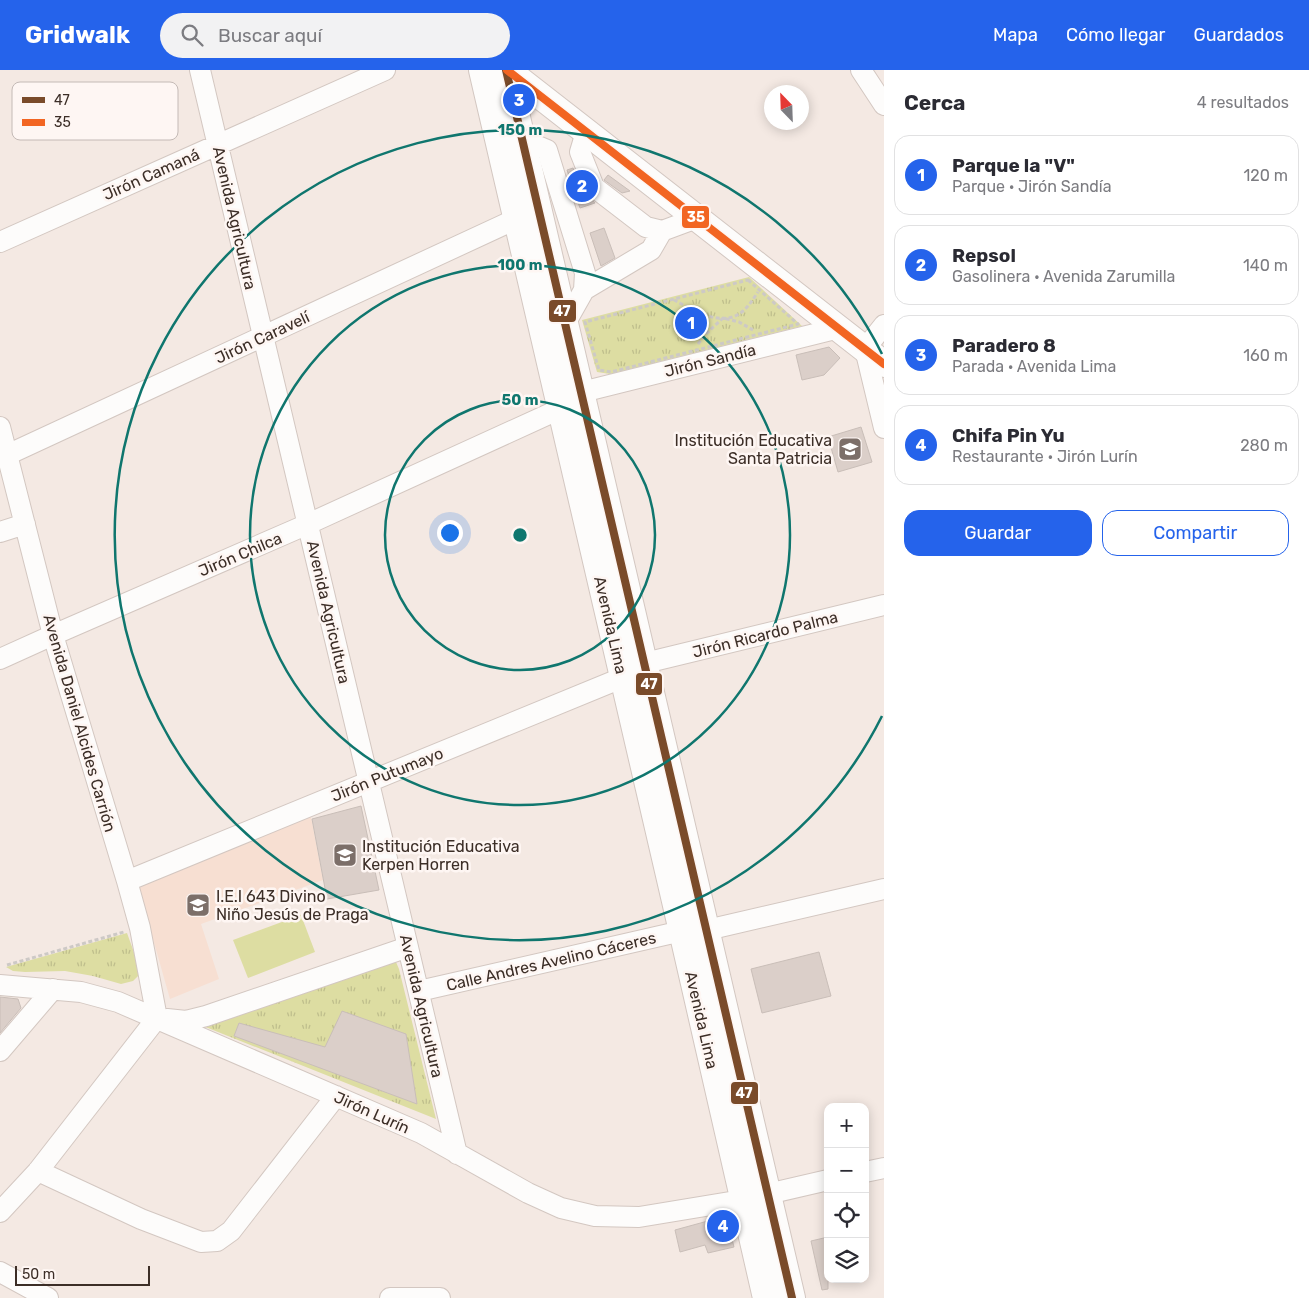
<!DOCTYPE html>
<html lang="es">
<meta charset="utf-8">
<style>
body{margin:0;font-family:Rubik,sans-serif;background:#f2f2f3;color:#2b2b33}
.controls{position:absolute;right:15px;bottom:15px;display:grid;overflow:hidden;border-radius:10px;box-shadow:0 2px 12px #0003}
.controls button{width:45px;height:45px;display:grid;place-items:center;padding:0;border:0;border-bottom:1px solid #e1e1e2;background:#fff;color:#2b2b33;font:25px sans-serif}
.compass{position:absolute;left:764px;top:15px;width:45px;height:45px;border-radius:50%;background:#fff;box-shadow:0 2px 12px #0003;rotate:337deg}
.scale{position:absolute;left:15px;bottom:12px;width:135px;box-sizing:border-box;padding-left:5px;border:2px solid #3c2e27;border-top:0;font-size:14px;line-height:18px;white-space:nowrap;color:#3c2e27;-webkit-text-stroke:4px #fef6f3;paint-order:stroke}
.you{position:absolute;left:449px;top:462px;width:18px;height:18px;margin:-12px;border:4px solid #fff;border-radius:50%;background:#1a73e8;box-shadow:0 0 0 8px #1a73e833}
.badge{display:grid;place-items:center;width:32px;height:32px;border-radius:50%;background:#2563eb;color:#fff;font-size:16px;font-weight:700}
.pin{position:absolute;translate:-50% -50%;border:2px solid #fff;box-shadow:0 1px 5px #0006}
.list{margin:0;padding:0;list-style:none}
h2{display:flex;justify-content:space-between;align-items:center;height:65px;margin:0;padding:0 20px;font-size:21px}
h2 small{font-size:16px;font-weight:400;color:#7c7c81}
.list li{display:grid;grid-template-columns:32px 1fr auto;gap:15px;align-items:center;box-sizing:border-box;height:80px;margin:0 10px 10px;padding:0 10px;border:1px solid #e1e1e2;border-radius:15px}
.list b{display:block;font-size:19px;white-space:nowrap}
.list p{margin:0;font-size:16px;white-space:nowrap;color:#7c7c81}
.list em{font-size:16px;font-style:normal;color:#7c7c81}
.actions{display:flex;gap:10px;padding:15px 20px}
.actions a{flex:1;padding:11px 0;border:1px solid #2563eb;border-radius:15px;text-align:center;font-size:18px;color:#2563eb}
.actions .main{background:#2563eb;color:#fff}
.icon{flex:none;width:28px;height:28px;fill:none;stroke:currentColor;stroke-width:2;stroke-linecap:round;stroke-linejoin:round}
.map{position:relative;flex:none;width:884px;height:1228px;overflow:hidden}
header{display:flex;align-items:center;gap:30px;box-sizing:border-box;height:70px;padding:0 25px;background:#2563eb;color:#fff}
header strong{font-size:24px}
nav{display:flex;gap:28px;margin-inline-start:auto;font-size:18px}
.search{width:350px;height:45px;background:#f2f2f3;display:flex;align-items:center;gap:12px;box-sizing:border-box;padding:0 18px;border-radius:28px;color:#7c7c81;font-size:19px}
main{display:flex}
aside{flex:1;background:#fff}
.map>svg:first-child{display:block}
.built{fill:#f7dfd2}
.grass{fill:url(#grass-tufts)}
.pitch{fill:#dddda2}
.building{fill:#dbcfc9;stroke:#c9beb8}
.lines{fill:none;stroke-linecap:round;stroke-linejoin:round}
.minor-casing{stroke:#d3c7c1;stroke-width:22}
.major-casing{stroke:#d3c7c1;stroke-width:28}
.path{stroke:#cdc9c6;stroke-width:3;stroke-dasharray:4 2.5;stroke-linecap:butt}
.minor{stroke:#fdfcfb;stroke-width:20}
.major{stroke:#fdfcfb;stroke-width:26}
.bus-1-casing{stroke:#fef6f3;stroke-width:11}
.bus-2-casing{stroke:#fef6f3;stroke-width:11}
.bus-1{stroke:#7a4b2a;stroke-width:8}
.bus-2{stroke:#f26522;stroke-width:8}
.ring{fill:none;stroke:#0f766e;stroke-width:2.5}
.labels{text-anchor:middle;stroke-width:5;stroke-linejoin:round;paint-order:stroke}
.street-label{font-size:16px;fill:#3c2e27;stroke:#fef6f3}
.poi-label{font-size:16px;fill:#3c2e27;stroke:#fef6f3;text-anchor:start}
.key{fill:#fef6f3;stroke:#c4bab6;stroke-width:1}
.key-label{font-size:14px;fill:#3c2e27}
.centre{fill:#0f766e;stroke:#fef6f3;stroke-width:2.5}
.ring-label{font-size:15px;text-anchor:middle;font-weight:bold;fill:#0f766e;stroke:#fef6f3;stroke-width:5;stroke-linejoin:round;paint-order:stroke}
.line-badge{stroke:#fef6f3;stroke-width:2}
.badge-label{font-size:14px;text-anchor:middle;font-weight:bold;fill:#fff}
</style>
<header>
<strong>Gridwalk</strong>
<div class="search"><svg class="icon" aria-label="search" viewBox="0 0 24 24"><circle cx="10" cy="10" r="6"/><path d="M15 15l6 6"/></svg>Buscar aquí</div>
<nav><a>Mapa</a><a>Cómo llegar</a><a>Guardados</a></nav>
</header>
<main>
<div class="map">
<svg width="884" height="1228" viewBox="0 0 884 1228">
<defs>
<pattern id="grass-tufts" width="24" height="20" patternUnits="userSpaceOnUse" patternTransform="scale(1.25)"><rect width="24" height="20" fill="#dddda2"/><path d="M3 7l-1-3M5 7V3M7 7l1-3M15 17l-1-3M17 17v-4M19 17l1-3" fill="none" stroke="#bfbe8c"/></pattern>
</defs>
<rect width="100%" height="100%" fill="#f4e9e3"/>
<!-- built -->
<path class="built" d="M 311,747 L 323,810 L 201,854 L 219,909 L 170,929 L 138,816 Z"/>
<!-- grass -->
<path class="grass" d="M 749,207 L 802,256 L 610,304 L 597,302 L 582,250 Z
M 127,863 L 140,899 L 139,905 L 133,911 L 121,914 L 93,906 L 65,901 L 25,902 L 13,901 L 6,897 Z
M 396,892 L 399,899 L 436,1049 L 198,954 Z"/>
<!-- pitch -->
<path class="pitch" d="M 301,845 L 315,882 L 248,908 L 233,870 Z"/>
<!-- building -->
<path class="building" d="M 573,98 L 583,122 L 595,133 L 580,138 L 567,100 Z
M 608,105 L 630,121 L 622,123 L 604,110 Z
M 604,158 L 615,188 L 601,196 L 590,163 Z
M 829,277 L 840,288 L 824,305 L 802,310 L 796,285 Z
M 861,357 L 872,392 L 838,402 L 828,367 Z
M 361,736 L 379,820 L 327,829 L 312,749 Z
M 819,882 L 831,926 L 762,943 L 751,899 Z
M 0,927 L 18,929 L 21,938 L 0,963 Z
M 342,941 L 406,964 L 417,1034 L 234,966 L 239,953 L 325,977 Z
M 726,1146 L 734,1177 L 708,1183 L 705,1175 L 680,1182 L 675,1160 Z
M 828,1167 L 828,1219 L 822,1220 L 811,1171 Z"/>
<g class="lines">
<!-- minor casing -->
<g class="minor-casing">
<path id="minor" d="M 200,0 L 457,1084
M 861,0 L 884,35
M 586,62 L 580,82 L 594,117 L 646,157 L 662,161 L 697,148
M 523,70 L 547,80 L 585,203 L 584,220 L 566,252
M 0,172 L 385,0
M 584,220 L 651,180 L 662,161
M 884,255 L 865,279 L 884,358
M 582,322 L 839,258
M 0,357 L 53,565 L 127,811 L 140,858 L 157,948
M 7,385 L 516,149
M 0,462 L 25,454
M 0,589 L 53,565 L 308,454 L 560,339
M 127,811 L 624,607 L 645,593 L 884,535
M 707,860 L 884,819
M 0,915 L 81,922 L 118,932 L 421,1063 L 528,1123 L 561,1138 L 595,1146 L 639,1147 L 742,1130 L 828,1110
M 419,921 L 682,861
M 167,949 L 186,951 L 206,946 L 408,877
M 0,981 L 53,919
M 38,1101 L 141,1149 L 201,1172 L 217,1171 L 231,1161 L 336,1026
M 865,1102 L 884,1098
M 0,1142 L 38,1101 L 157,948
M 0,1202 L 48,1228
M 390,1228 L 440,1228"/>
</g>
<!-- major casing -->
<g class="major-casing">
<path id="major" d="M 482,0 L 682,861 L 766,1228
M 506,0 L 792,1228
M 507,0 L 884,294"/>
</g>
<!-- path -->
<path class="path" d="M 748,210 L 798,254 L 611,302 L 599,300 L 585,252 Z
M 674,230 C 694,240 722,259 743,241 C 749,236 753,229 758,222
M 698,274 L 707,263 L 723,248 L 739,252 L 753,260
M 7,895 L 124,862"/>
<!-- minor -->
<use href="#minor" class="minor"/>
<!-- major -->
<use href="#major" class="major"/>
<!-- bus-1 casing -->
<g class="bus-1-casing">
<path id="bus-1" d="M 506,0 L 792,1228"/>
</g>
<!-- bus-2 casing -->
<g class="bus-2-casing">
<path id="bus-2" d="M 507,0 L 884,294"/>
</g>
<!-- bus-1 -->
<use href="#bus-1" class="bus-1"/>
<!-- bus-2 -->
<use href="#bus-2" class="bus-2"/>
</g>
<!-- distance rings -->
<g class="ring">
<circle cx="520" cy="465" r="135"/>
<circle cx="520" cy="465" r="270"/>
<path d="M882 646A405 405 0 1 1 882 284"/>
</g>
<!-- icons -->
<defs>
<g id="school-square" transform="scale(1.25)"><rect x="-9" y="-9" width="18" height="18" rx="4" fill="#7c6f69" stroke="#fef6f3"/><path d="M0-5L7-2L0 1L-7-2ZM-4 1L0 2.5L4 1V4Q0 6-4 4Z" fill="#fff"/></g>
</defs>
<g fill-rule="evenodd">
<use href="#school-square" x="850" y="379"/>
<use href="#school-square" x="345" y="785"/>
<use href="#school-square" x="198" y="835"/>
</g>
<g class="labels">
<!-- street labels -->
<g class="street-label">
<text transform="translate(151 104) rotate(-24)" y="6">Jirón Camaná</text>
<text transform="translate(235 148) rotate(77)" y="6">Avenida Agricultura</text>
<text transform="translate(262 267) rotate(-25)" y="6">Jirón Caravelí</text>
<text transform="translate(710 290) rotate(-14)" y="6">Jirón Sandía</text>
<text transform="translate(240 484) rotate(-23)" y="6">Jirón Chilca</text>
<text transform="translate(329 542) rotate(77)" y="6">Avenida Agricultura</text>
<text transform="translate(611 555) rotate(77)" y="6">Avenida Lima</text>
<text transform="translate(765 564) rotate(-14)" y="6">Jirón Ricardo Palma</text>
<text transform="translate(80 653) rotate(74)" y="6">Avenida Daniel Alcides Carrión</text>
<text transform="translate(387 704) rotate(-22)" y="6">Jirón Putumayo</text>
<text transform="translate(551 891) rotate(-13)" y="6">Calle Andres Avelino Cáceres</text>
<text transform="translate(422 936) rotate(77)" y="6">Avenida Agricultura</text>
<text transform="translate(702 950) rotate(77)" y="6">Avenida Lima</text>
<text transform="translate(372 1042) rotate(24)" y="6">Jirón Lurín</text>
</g>
<!-- poi labels -->
<g class="poi-label">
<text x="832" y="376" text-anchor="end">Institución Educativa<tspan x="832" dy="18">Santa Patricia</tspan></text>
<text x="362" y="782">Institución Educativa<tspan x="362" dy="18">Kerpen Horren</tspan></text>
<text x="216" y="832">I.E.I 643 Divino<tspan x="216" dy="18">Niño Jesús de Praga</tspan></text>
</g>
</g>
<!-- legend -->
<rect x="12" y="12" width="166" height="58" rx="8" class="key"/>
<rect x="22" y="27" width="23" height="6" fill="#7a4b2a"/>
<rect x="22" y="49" width="23" height="7" fill="#f26522"/>
<g class="key-label">
<text x="54" y="35">47</text>
<text x="54" y="57">35</text>
</g>
<circle cx="520" cy="465" r="8" class="centre"/>
<g class="ring-label">
<text x="520" y="65">150 m</text>
<text x="520" y="200">100 m</text>
<text x="520" y="335">50 m</text>
</g>
<g class="line-badge">
<rect x="681" y="135" width="29" height="24" rx="5" fill="#f26522"/>
<rect x="548" y="229" width="29" height="24" rx="5" fill="#7a4b2a"/>
<rect x="635" y="602" width="28" height="24" rx="5" fill="#7a4b2a"/>
<rect x="730" y="1011" width="29" height="24" rx="5" fill="#7a4b2a"/>
</g>
<g class="badge-label">
<text x="696" y="152">35</text>
<text x="562" y="246">47</text>
<text x="649" y="619">47</text>
<text x="744" y="1028">47</text>
</g>
</svg>
<div class="controls">
<button>+</button>
<button>−</button>
<button><svg class="icon" aria-label="locate" viewBox="0 0 24 24"><circle cx="12" cy="12" r="6"/><path d="M12 2v4M12 18v4M2 12h4M18 12h4"/></svg></button>
<button><svg class="icon" aria-label="layers" viewBox="0 0 24 24"><path d="M12 4l9 5-9 5-9-5zM3 14l9 5 9-5"/></svg></button>
</div>
<svg class="compass" viewBox="-18 -18 36 36"><path d="M0-13l5 13h-10z" fill="#e53935"/><path d="M0 13l5-13h-10z" fill="#7c7c81"/></svg>
<div class="scale">50 m</div>
<div class="you"></div>
<div class="pin badge" style="left:691px;top:253px">1</div>
<div class="pin badge" style="left:582px;top:116px">2</div>
<div class="pin badge" style="left:519px;top:30px">3</div>
<div class="pin badge" style="left:723px;top:1156px">4</div>
</div>
<aside>
<h2>Cerca<small>4 resultados</small></h2>
<ul class="list">
<li><span class="badge">1</span><div><b>Parque la &quot;V&quot;</b><p>Parque · Jirón Sandía</p></div><em>120 m</em></li>
<li><span class="badge">2</span><div><b>Repsol</b><p>Gasolinera · Avenida Zarumilla</p></div><em>140 m</em></li>
<li><span class="badge">3</span><div><b>Paradero 8</b><p>Parada · Avenida Lima</p></div><em>160 m</em></li>
<li><span class="badge">4</span><div><b>Chifa Pin Yu</b><p>Restaurante · Jirón Lurín</p></div><em>280 m</em></li>
</ul>
<div class="actions"><a class="main">Guardar</a><a>Compartir</a></div>
</aside>
</main>
